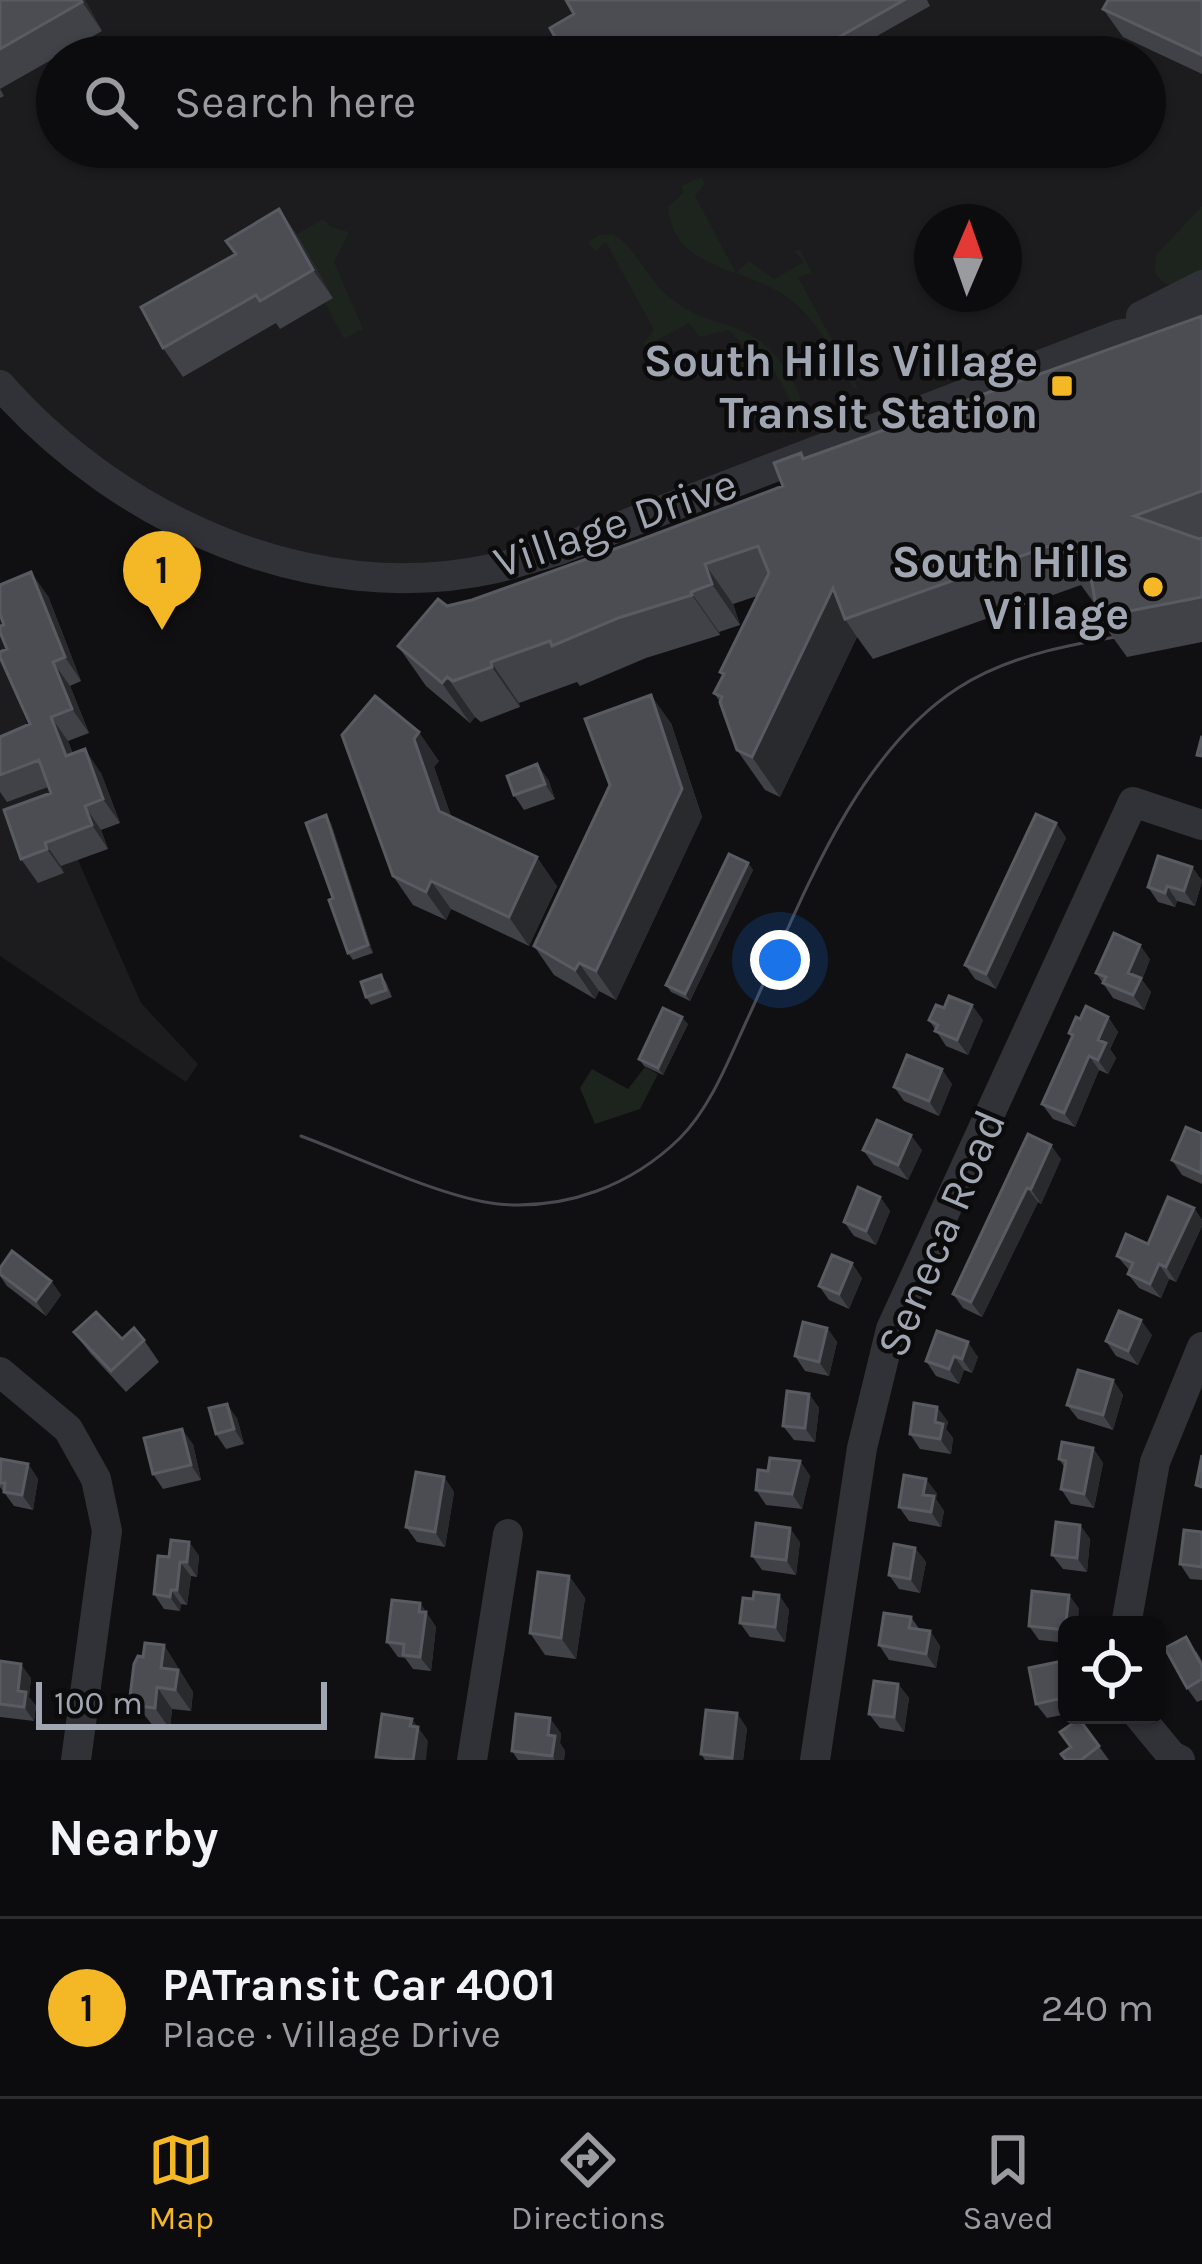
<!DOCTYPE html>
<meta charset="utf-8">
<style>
body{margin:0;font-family:Karla,sans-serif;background:#1a1a1c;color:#f1f3f6}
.controls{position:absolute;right:36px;bottom:36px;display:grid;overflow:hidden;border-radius:18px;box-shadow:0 3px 9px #0004}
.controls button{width:108px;height:108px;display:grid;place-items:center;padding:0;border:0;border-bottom:3px solid #2c2c2e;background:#0c0c0e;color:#f1f3f6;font:60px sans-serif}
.compass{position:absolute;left:914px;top:204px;width:108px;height:108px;border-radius:50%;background:#0c0c0e;box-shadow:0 3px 9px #0004;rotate:2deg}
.scale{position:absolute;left:36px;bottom:30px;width:291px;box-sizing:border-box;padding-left:12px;border:6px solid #a1a6b3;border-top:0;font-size:33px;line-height:42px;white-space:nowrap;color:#a1a6b3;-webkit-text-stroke:9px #0b0b0c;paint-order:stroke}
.you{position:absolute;left:780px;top:960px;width:42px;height:42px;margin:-30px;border:9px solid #fff;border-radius:50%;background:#1a73e8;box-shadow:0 0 0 18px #1a73e833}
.badge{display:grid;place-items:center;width:78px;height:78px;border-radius:50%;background:#f4b725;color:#111;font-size:39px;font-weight:700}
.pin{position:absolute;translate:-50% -99px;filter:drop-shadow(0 3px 6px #0008)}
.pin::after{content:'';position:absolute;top:63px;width:42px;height:36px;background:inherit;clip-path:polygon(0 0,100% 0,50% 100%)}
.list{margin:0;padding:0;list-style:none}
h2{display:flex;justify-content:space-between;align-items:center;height:156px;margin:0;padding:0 48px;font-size:51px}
h2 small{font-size:39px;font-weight:400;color:#9a9b9e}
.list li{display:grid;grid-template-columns:78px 1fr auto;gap:36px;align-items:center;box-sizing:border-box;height:180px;padding:0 48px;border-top:3px solid #2c2c2e}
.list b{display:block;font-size:45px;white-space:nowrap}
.list p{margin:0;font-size:39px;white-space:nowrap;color:#9a9b9e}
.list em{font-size:39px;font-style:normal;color:#9a9b9e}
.icon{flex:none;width:66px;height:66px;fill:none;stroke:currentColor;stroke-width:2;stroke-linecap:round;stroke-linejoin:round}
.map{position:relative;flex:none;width:1202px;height:1760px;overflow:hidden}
.search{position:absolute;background:#0c0c0e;box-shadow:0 3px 9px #0004;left:36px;right:36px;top:36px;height:132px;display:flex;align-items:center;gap:30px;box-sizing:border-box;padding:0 42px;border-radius:66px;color:#9a9b9e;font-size:45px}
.sheet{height:336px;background:#0c0c0e}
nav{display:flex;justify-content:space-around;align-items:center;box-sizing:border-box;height:168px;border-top:3px solid #2c2c2e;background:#0c0c0e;font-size:33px;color:#9a9b9e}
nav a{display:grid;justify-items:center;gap:6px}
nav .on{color:#f4b725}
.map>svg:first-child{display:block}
.built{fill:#1c1c1e;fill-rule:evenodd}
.green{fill:#1c241d}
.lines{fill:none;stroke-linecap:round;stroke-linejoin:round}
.minor{stroke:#313237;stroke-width:30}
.tram{stroke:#484a50;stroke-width:3}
.wall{fill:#414247}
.shaded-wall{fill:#292a2d}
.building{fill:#4c4d53;stroke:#595b62;stroke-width:3}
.poi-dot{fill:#f4b725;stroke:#0b0b0c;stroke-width:4.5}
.labels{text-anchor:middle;stroke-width:9;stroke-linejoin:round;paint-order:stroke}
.poi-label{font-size:45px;font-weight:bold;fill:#a1a6b3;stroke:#0b0b0c;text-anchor:end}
.street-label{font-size:45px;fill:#a1a6b3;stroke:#0b0b0c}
</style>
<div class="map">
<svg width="1202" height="1760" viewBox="0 0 1202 1760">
<rect width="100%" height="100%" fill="#101012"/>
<!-- built -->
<path class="built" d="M 0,0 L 1202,0 L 1202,285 L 1173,301 L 559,550 L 364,574 L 168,517 L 0,385 ZM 57,57 L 1145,57 L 1145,147 L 57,147 ZM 932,222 L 1004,222 L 1004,294 L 932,294 Z
M 0,606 L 10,678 L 81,867 L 141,1003 L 198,1064 L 186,1082 L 0,956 Z"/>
<!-- green -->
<path class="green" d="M 702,177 L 705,184 L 695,196 L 736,273 L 749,261 L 774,279 L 804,262 L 794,251 L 800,250 L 812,273 L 798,277 L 858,388 L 853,388 C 835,356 818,320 787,297 C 747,267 674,272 668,207 L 684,192 L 681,186 Z
M 1202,206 L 1202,278 C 1184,284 1166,293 1155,272 L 1156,255 Z
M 323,219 L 331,227 L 349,232 L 334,262 L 363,329 L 344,339 L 325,303 L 333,297 L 297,234 Z
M 613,234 C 636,247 647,279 669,297 C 717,335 754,314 790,377 C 797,389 802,398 803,412 L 798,414 L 767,358 L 754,366 L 739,340 L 728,330 L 699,337 L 689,323 L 654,342 L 661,354 L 652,358 L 644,343 L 654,330 L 606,242 L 596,251 L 588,242 L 599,235 Z
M 645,1067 L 658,1074 L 640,1109 L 595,1124 L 580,1088 L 592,1069 L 628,1089 Z"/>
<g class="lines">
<!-- minor -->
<path class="minor" d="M 1141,316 L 1202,285
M 0,385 C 120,521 313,609 496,568 C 517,563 538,556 559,550 L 1118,335 L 1155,328 L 1202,311
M 0,1372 L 68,1429 L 96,1479 L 107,1531 L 76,1760
M 1126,1625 L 1155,1462 L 1202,1347
M 1138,1715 L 1172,1756 L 1180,1760
M 472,1760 L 508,1534
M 815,1760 L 862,1448 L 891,1329 L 1133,802 L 1202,825"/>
<!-- tram -->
<path class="tram" d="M 301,1136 C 355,1156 443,1198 498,1204 C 566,1210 631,1186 680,1138 C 711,1107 729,1059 747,1020 C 799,908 851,757 958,688 C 1027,643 1123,638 1202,622"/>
</g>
<!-- wall -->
<path class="wall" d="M 0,0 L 85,0 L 102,31 L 0,89 L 4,96 L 0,98 Z
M 566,0 L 927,0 L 930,6 L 840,57 L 566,57 L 574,14 Z
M 1202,0 L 1202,74 L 1123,37 L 1103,9 Z
M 616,147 L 634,147 L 621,154 Z
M 651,147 L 682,147 L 660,160 Z
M 279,209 L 299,238 L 333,298 L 280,329 L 276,323 L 183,377 L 163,348 L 236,254 Z
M 1202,316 L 1202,642 L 1127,657 L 1098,617 L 1097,607 L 1081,585 L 873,659 L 857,637 L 780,797 L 765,790 L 737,750 L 720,702 L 714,693 L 722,676 L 720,672 L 757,596 L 733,604 L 740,625 L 719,632 L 720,635 L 646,658 L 580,686 L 577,682 L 519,703 L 520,707 L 481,722 L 475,717 L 470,723 L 426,686 L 398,646 L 447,606 L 472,600 L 637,541 L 783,486 L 801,453 L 804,458 Z
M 48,596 L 81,681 L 70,686 L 89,733 L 68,741 L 73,754 L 101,773 L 120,823 L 101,830 L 108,849 L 61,866 L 64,873 L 38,883 L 21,859 L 51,793 L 48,787 L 7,802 L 0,792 L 0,737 L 30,724 L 7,649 Z
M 671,723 L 702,817 L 616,1000 L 599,991 L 595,999 L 554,975 L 534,946 Z
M 342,735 L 439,761 L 434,767 L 451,816 L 557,886 L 529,946 L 451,909 L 446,920 L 413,905 L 393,876 Z
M 548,779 L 555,799 L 524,810 L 514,795 Z
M 331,823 L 373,953 L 353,960 L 348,953 L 333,898 Z
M 1056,823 L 1066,838 L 996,989 L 975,979 L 965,965 Z
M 748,863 L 753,870 L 690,1001 L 671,992 L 666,985 Z
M 1192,867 L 1202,881 L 1195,906 L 1177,901 L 1175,907 L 1158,902 L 1148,887 Z
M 1150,959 L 1142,980 L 1151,992 L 1144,1010 L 1113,998 L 1096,973 Z
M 381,975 L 386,982 L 392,997 L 371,1005 L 366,997 Z
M 1108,1017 L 1118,1032 L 1110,1049 L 1116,1058 L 1108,1074 L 1099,1070 L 1075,1127 L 1053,1119 L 1042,1104 L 1072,1038 L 1069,1033 L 1080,1019 Z
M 929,1020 L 983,1020 L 968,1055 L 946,1046 Z
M 688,1024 L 663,1075 L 644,1066 L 639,1059 Z
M 952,1084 L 939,1116 L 904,1101 L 894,1087 Z
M 1028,1134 L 1061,1159 L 1041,1204 L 1038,1202 L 982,1317 L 963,1308 L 953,1294 Z
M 1202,1134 L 1202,1184 L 1182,1175 L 1172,1160 Z
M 863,1150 L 922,1150 L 908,1180 L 874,1165 Z
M 880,1197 L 890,1211 L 876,1245 L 854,1236 L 844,1222 Z
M 1194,1208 L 1202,1220 L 1202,1226 L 1176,1282 L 1169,1279 L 1161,1298 L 1139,1288 L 1128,1274 L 1130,1271 L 1117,1256 L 1148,1244 Z
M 0,1268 L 51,1281 L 61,1295 L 46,1316 L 7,1286 L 0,1276 Z
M 862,1278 L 849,1309 L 829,1300 L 819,1286 Z
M 827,1328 L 837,1342 L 829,1376 L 805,1371 L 795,1356 Z
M 937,1331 L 978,1357 L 972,1373 L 964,1370 L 959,1384 L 936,1376 L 926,1361 Z
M 74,1332 L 122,1339 L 144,1340 L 159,1362 L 126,1392 L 90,1353 Z
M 1152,1335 L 1138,1365 L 1116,1356 L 1106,1341 Z
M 1113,1380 L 1123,1395 L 1113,1430 L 1078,1419 L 1067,1405 Z
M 809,1394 L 819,1408 L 815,1442 L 794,1440 L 783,1426 Z
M 937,1407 L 948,1422 L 946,1429 L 953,1438 L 951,1454 L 920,1449 L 910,1434 Z
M 237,1418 L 244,1444 L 226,1449 L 216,1434 Z
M 193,1444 L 201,1480 L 163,1489 L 153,1474 Z
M 1093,1448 L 1103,1463 L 1094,1508 L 1071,1504 L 1061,1489 L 1065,1468 L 1059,1459 Z
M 800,1461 L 810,1476 L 802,1509 L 766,1505 L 756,1490 L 768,1471 Z
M 0,1463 L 28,1464 L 38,1479 L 33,1510 L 14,1506 L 0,1487 Z
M 444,1477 L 454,1492 L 445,1547 L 417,1542 L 406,1527 Z
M 937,1493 L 936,1499 L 944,1511 L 941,1527 L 909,1521 L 899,1507 Z
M 1080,1525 L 1090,1539 L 1087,1572 L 1063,1569 L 1052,1555 Z
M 1202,1532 L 1202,1580 L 1190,1579 L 1180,1564 Z
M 189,1542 L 199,1556 L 197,1577 L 191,1576 L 187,1605 L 181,1604 L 180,1611 L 164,1609 L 154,1594 L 169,1557 Z
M 800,1542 L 796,1575 L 762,1570 L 752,1556 Z
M 915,1548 L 926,1562 L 920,1593 L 899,1589 L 889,1575 Z
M 569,1576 L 585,1598 L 576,1659 L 545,1655 L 530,1633 Z
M 779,1595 L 789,1610 L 785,1642 L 750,1637 L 740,1623 L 753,1599 Z
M 1069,1595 L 1079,1609 L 1067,1625 L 1067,1643 L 1039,1640 L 1029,1626 Z
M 420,1603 L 436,1627 L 431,1671 L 413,1669 L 405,1658 L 398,1657 L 387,1642 Z
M 911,1617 L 920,1630 L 930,1631 L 940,1646 L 936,1668 L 889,1660 L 879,1645 Z
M 164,1645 L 193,1692 L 191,1711 L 172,1709 L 170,1729 L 154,1727 L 130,1697 L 143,1657 Z
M 1196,1651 L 1202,1661 L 1202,1700 L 1197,1702 L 1187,1688 Z
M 0,1661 L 31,1678 L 29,1697 L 36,1706 L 34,1721 L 0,1717 Z
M 1062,1661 L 1067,1668 L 1067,1714 L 1047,1718 L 1036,1704 Z
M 898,1684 L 909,1698 L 904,1732 L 880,1728 L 869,1714 Z
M 1079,1719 L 1109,1760 L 1066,1760 Z
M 747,1728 L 743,1760 L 705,1760 L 701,1754 Z
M 561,1733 L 560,1743 L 565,1751 L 564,1760 L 518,1760 L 512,1751 Z"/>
<!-- shaded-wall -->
<path class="shaded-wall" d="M 81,0 L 85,0 L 102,31 Z
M 279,209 L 299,238 L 333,298 L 313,270 Z
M 705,564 L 733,604 L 740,625 L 712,584 Z
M 31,572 L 48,596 L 81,681 L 65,657 Z
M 833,588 L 845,619 L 857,637 L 780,797 L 752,757 Z
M 691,592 L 719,632 L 720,635 L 692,595 Z
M 53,662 L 70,686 L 89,733 L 72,709 Z
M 491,662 L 519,703 L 520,707 L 492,667 Z
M 447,677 L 475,717 L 470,723 L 442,683 Z
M 651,695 L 671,723 L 702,817 L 616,1000 L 596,971 Z
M 51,717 L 68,741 L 82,780 L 66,756 Z
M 419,732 L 439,761 L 434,767 L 459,839 L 439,811 L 414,739 Z
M 85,749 L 101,773 L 120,823 L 103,799 Z
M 537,764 L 548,779 L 555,799 L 545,784 Z
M 85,806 L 101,830 L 108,849 L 92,825 Z
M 326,815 L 331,823 L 373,953 L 368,945 Z
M 1056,823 L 1066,838 L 996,989 L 986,974 Z
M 45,843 L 61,866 L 64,873 L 47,849 Z
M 537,857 L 557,886 L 529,946 L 509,917 Z
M 748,863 L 753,870 L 690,1001 L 685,994 Z
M 1192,867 L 1202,881 L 1195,906 L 1184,891 Z
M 431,881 L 451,909 L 446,920 L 426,892 Z
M 1167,886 L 1177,901 L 1175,907 L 1165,893 Z
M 1140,945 L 1150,959 L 1142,980 L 1151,992 L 1144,1010 L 1133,995 L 1128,973 Z
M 579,963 L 599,991 L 595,999 L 575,970 Z
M 972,1005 L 983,1020 L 968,1055 L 957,1040 Z
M 682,1017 L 688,1024 L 663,1075 L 658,1068 Z
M 1108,1017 L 1118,1032 L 1110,1049 L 1116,1058 L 1108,1074 L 1098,1060 L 1098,1040 Z
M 1089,1056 L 1099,1070 L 1075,1127 L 1064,1113 Z
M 942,1069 L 952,1084 L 939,1116 L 929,1101 Z
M 911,1135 L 922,1150 L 908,1180 L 898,1165 Z
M 1051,1145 L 1061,1159 L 1041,1204 L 1031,1189 Z
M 1027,1188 L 1038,1202 L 982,1317 L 971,1302 Z
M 880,1197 L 890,1211 L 876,1245 L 866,1231 Z
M 1194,1208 L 1202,1220 L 1202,1226 L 1176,1282 L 1166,1267 Z
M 852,1263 L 862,1278 L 849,1309 L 839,1294 Z
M 1159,1264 L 1169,1279 L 1161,1298 L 1150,1284 Z
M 51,1281 L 61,1295 L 46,1316 L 36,1301 Z
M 1141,1320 L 1152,1335 L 1138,1365 L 1128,1351 Z
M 827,1328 L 837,1342 L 829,1376 L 819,1362 Z
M 968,1342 L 978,1357 L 972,1373 L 962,1359 Z
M 954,1356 L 964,1370 L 959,1384 L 949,1369 Z
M 1113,1380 L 1123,1395 L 1113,1430 L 1103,1415 Z
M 809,1394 L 819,1408 L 815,1442 L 805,1428 Z
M 227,1404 L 237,1418 L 244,1444 L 234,1429 Z
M 937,1407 L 948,1422 L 946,1429 L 953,1438 L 951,1454 L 940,1439 L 935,1422 Z
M 182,1429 L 193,1444 L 201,1480 L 191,1465 Z
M 1093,1448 L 1103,1463 L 1094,1508 L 1084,1494 Z
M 800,1461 L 810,1476 L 802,1509 L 792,1494 Z
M 28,1464 L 38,1479 L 33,1510 L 22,1495 Z
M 444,1477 L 454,1492 L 445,1547 L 435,1532 Z
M 926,1479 L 937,1493 L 936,1499 L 944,1511 L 941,1527 L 931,1512 L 923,1495 Z
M 1080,1525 L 1090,1539 L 1087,1572 L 1077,1558 Z
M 790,1528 L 800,1542 L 796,1575 L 786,1560 Z
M 189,1542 L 199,1556 L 197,1577 L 187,1562 Z
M 915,1548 L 926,1562 L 920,1593 L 910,1579 Z
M 180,1562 L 191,1576 L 187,1605 L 177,1590 Z
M 569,1576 L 585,1598 L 576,1659 L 561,1638 Z
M 171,1590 L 181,1604 L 180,1611 L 170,1597 Z
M 779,1595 L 789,1610 L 785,1642 L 775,1627 Z
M 1069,1595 L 1079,1609 L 1078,1625 L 1067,1625 L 1067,1632 L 1065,1630 Z
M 420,1603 L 436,1627 L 431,1671 L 420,1657 Z
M 930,1631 L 940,1646 L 936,1668 L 926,1654 Z
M 164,1645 L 193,1692 L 191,1711 L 161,1668 Z
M 21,1664 L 31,1678 L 29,1697 L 36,1706 L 34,1721 L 24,1707 L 18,1691 Z
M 898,1684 L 909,1698 L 904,1732 L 894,1717 Z
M 157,1687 L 172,1709 L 170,1729 L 155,1708 Z
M 737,1713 L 747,1728 L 743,1760 L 733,1760 L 732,1758 Z
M 550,1718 L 561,1733 L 560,1743 L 565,1751 L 564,1760 L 555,1760 L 552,1756 L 548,1735 Z
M 412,1719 L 428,1741 L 426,1760 L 413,1760 Z"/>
<!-- building -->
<path class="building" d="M 0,0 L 81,0 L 82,2 L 0,49 Z
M 566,0 L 904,0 L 804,57 L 566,57 L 550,28 L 574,14 Z
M 1108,0 L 1202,0 L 1202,55 L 1103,9 Z
M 279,209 L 313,270 L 260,301 L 256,295 L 163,348 L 141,307 L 236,254 L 226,241 Z
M 1202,316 L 1202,491 L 1134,516 L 1199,539 L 1202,538 L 1202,597 L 1098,617 L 1091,578 L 1076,578 L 1055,544 L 845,619 L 833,588 L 752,757 L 737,750 L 720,702 L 722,697 L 714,693 L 724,674 L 720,672 L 769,573 L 758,546 L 705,564 L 712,584 L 691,592 L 692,595 L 618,618 L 552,646 L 550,641 L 491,662 L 492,667 L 453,681 L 447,677 L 442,683 L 398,646 L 438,599 L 447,606 L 472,600 L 637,541 L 783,486 L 774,463 L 801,453 L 803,459 Z
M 31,572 L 65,657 L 53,662 L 72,709 L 51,717 L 66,756 L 85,749 L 103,799 L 85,806 L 92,825 L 45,843 L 47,849 L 21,859 L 4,810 L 51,793 L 39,760 L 0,775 L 0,737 L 30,724 L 0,657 L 0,652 L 7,649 L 0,632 L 0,626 L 4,625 L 0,614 L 0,585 Z
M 651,695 L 682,789 L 596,971 L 579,963 L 575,970 L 534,946 L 610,785 L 585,719 Z
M 375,696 L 419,732 L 414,739 L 439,811 L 537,857 L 509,917 L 431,881 L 426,892 L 393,876 L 342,735 Z
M 1202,736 L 1202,756 L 1197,755 Z
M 537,764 L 545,784 L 514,795 L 507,776 Z
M 1036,814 L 1056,823 L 986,974 L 965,965 Z
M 326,815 L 368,945 L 348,953 L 329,900 L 333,898 L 306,823 Z
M 729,854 L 748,863 L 685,994 L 666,985 Z
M 1158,856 L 1192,867 L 1184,891 L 1167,886 L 1165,893 L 1148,887 Z
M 1114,933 L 1140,945 L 1128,973 L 1141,978 L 1133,995 L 1103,983 L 1106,977 L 1096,973 Z
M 381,975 L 386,990 L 366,997 L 361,982 Z
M 949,996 L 972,1005 L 957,1040 L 935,1031 L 938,1025 L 929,1020 L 936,1005 L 944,1008 Z
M 1086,1006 L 1108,1017 L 1098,1040 L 1106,1043 L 1098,1060 L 1089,1056 L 1064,1113 L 1042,1104 L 1073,1035 L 1069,1033 L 1076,1017 L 1080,1019 Z
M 663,1008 L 682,1017 L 658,1068 L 639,1059 Z
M 907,1055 L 942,1069 L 929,1101 L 894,1087 Z
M 877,1120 L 911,1135 L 898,1165 L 863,1150 Z
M 1186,1127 L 1202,1134 L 1201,1173 L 1172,1160 Z
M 1028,1134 L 1051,1145 L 1031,1189 L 1027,1188 L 971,1302 L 953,1294 Z
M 858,1187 L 880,1197 L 866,1231 L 844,1222 Z
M 1168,1197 L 1194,1208 L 1166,1267 L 1159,1264 L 1150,1284 L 1128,1274 L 1133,1263 L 1117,1256 L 1126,1234 L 1148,1244 Z
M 12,1251 L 51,1281 L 36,1301 L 0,1274 L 0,1268 Z
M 832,1255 L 852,1263 L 839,1294 L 819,1286 Z
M 1119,1311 L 1141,1320 L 1128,1351 L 1106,1341 Z
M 96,1312 L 122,1339 L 134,1328 L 144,1340 L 111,1371 L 74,1332 Z
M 803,1322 L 827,1328 L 819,1362 L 795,1356 Z
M 937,1331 L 968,1342 L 962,1359 L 954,1356 L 949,1369 L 926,1361 Z
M 1078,1370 L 1113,1380 L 1103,1415 L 1067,1405 Z
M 787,1391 L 809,1394 L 805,1428 L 783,1426 Z
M 914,1403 L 937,1407 L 935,1422 L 943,1424 L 940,1439 L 910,1434 Z
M 227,1404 L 234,1429 L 216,1434 L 209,1408 Z
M 182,1429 L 191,1465 L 153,1474 L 144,1438 Z
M 1062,1442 L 1093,1448 L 1084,1494 L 1061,1489 L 1066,1461 L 1059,1459 Z
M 1202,1455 L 1202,1487 L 1196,1485 Z
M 770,1458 L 800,1461 L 792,1494 L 756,1490 L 758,1470 L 768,1471 Z
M 1,1459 L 28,1464 L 22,1495 L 4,1492 L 5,1483 L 0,1483 Z
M 416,1472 L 444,1477 L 435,1532 L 406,1527 Z
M 904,1475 L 926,1479 L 923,1495 L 934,1496 L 931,1512 L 899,1507 Z
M 1056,1522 L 1080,1525 L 1077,1558 L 1052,1555 Z
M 756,1523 L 790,1528 L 786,1560 L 752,1556 Z
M 1184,1530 L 1202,1532 L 1202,1567 L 1180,1564 Z
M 171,1540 L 189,1542 L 187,1562 L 180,1562 L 177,1590 L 171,1590 L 170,1597 L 154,1594 L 158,1556 L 169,1557 Z
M 894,1544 L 915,1548 L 910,1579 L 889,1575 Z
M 538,1572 L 569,1576 L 561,1638 L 530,1633 Z
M 1032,1591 L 1069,1595 L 1065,1630 L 1029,1626 Z
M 754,1592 L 779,1595 L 775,1627 L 740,1623 L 743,1598 L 753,1599 Z
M 392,1600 L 420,1603 L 419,1612 L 426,1612 L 420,1657 L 403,1655 L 404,1644 L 387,1642 Z
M 884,1613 L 911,1617 L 909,1628 L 930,1631 L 926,1654 L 879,1645 Z
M 1186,1637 L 1202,1666 L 1202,1679 L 1187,1688 L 1165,1648 Z
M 145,1643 L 164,1645 L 161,1668 L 178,1670 L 175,1690 L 157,1687 L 155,1708 L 138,1706 L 139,1698 L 130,1697 L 134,1664 L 138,1656 L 143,1657 Z
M 0,1661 L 21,1664 L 18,1691 L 26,1692 L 24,1707 L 0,1704 Z
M 1062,1661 L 1067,1685 L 1067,1697 L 1036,1704 L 1029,1668 Z
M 874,1681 L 898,1684 L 894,1717 L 869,1714 Z
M 706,1710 L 737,1713 L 732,1758 L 701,1754 Z
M 382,1714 L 412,1719 L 410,1726 L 418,1727 L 413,1760 L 376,1757 Z
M 516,1714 L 550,1718 L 548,1735 L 555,1736 L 552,1756 L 512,1751 Z
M 1079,1719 L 1099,1746 L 1081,1760 L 1066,1760 L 1061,1754 L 1071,1747 L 1060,1732 Z"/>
<!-- markers -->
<g class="poi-dot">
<rect x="1050" y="374" width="24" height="24" rx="6"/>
<circle cx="1153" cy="587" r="12"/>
</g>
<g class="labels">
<!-- poi labels -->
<g class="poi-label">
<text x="1038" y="376">South Hills Village<tspan x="1038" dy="52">Transit Station</tspan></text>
<text x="1129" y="577">South Hills<tspan x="1129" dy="52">Village</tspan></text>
</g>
<!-- street labels -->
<g class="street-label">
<text transform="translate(615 522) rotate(-19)" y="16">Village Drive</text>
<text transform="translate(940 1233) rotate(-67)" y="16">Seneca Road</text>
</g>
</g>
</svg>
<div class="controls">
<button><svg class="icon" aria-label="locate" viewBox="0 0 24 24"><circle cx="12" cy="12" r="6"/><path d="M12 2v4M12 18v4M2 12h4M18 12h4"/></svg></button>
</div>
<svg class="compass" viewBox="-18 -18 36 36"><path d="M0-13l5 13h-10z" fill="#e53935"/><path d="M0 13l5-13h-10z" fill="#9a9b9e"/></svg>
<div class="scale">100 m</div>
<div class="you"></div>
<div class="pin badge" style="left:162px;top:630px">1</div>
<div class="search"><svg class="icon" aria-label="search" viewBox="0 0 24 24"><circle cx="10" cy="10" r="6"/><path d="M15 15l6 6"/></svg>Search here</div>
</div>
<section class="sheet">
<h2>Nearby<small></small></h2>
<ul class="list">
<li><span class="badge">1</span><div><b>PATransit Car 4001</b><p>Place · Village Drive</p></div><em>240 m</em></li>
</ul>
</section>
<nav>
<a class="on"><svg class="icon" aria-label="map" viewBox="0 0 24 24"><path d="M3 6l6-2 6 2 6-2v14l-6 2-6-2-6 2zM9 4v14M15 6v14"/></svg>Map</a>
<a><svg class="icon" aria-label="directions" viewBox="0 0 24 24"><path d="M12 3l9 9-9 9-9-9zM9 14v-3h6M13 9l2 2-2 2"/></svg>Directions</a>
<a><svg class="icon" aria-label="saved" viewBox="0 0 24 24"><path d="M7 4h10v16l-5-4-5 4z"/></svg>Saved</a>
</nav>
